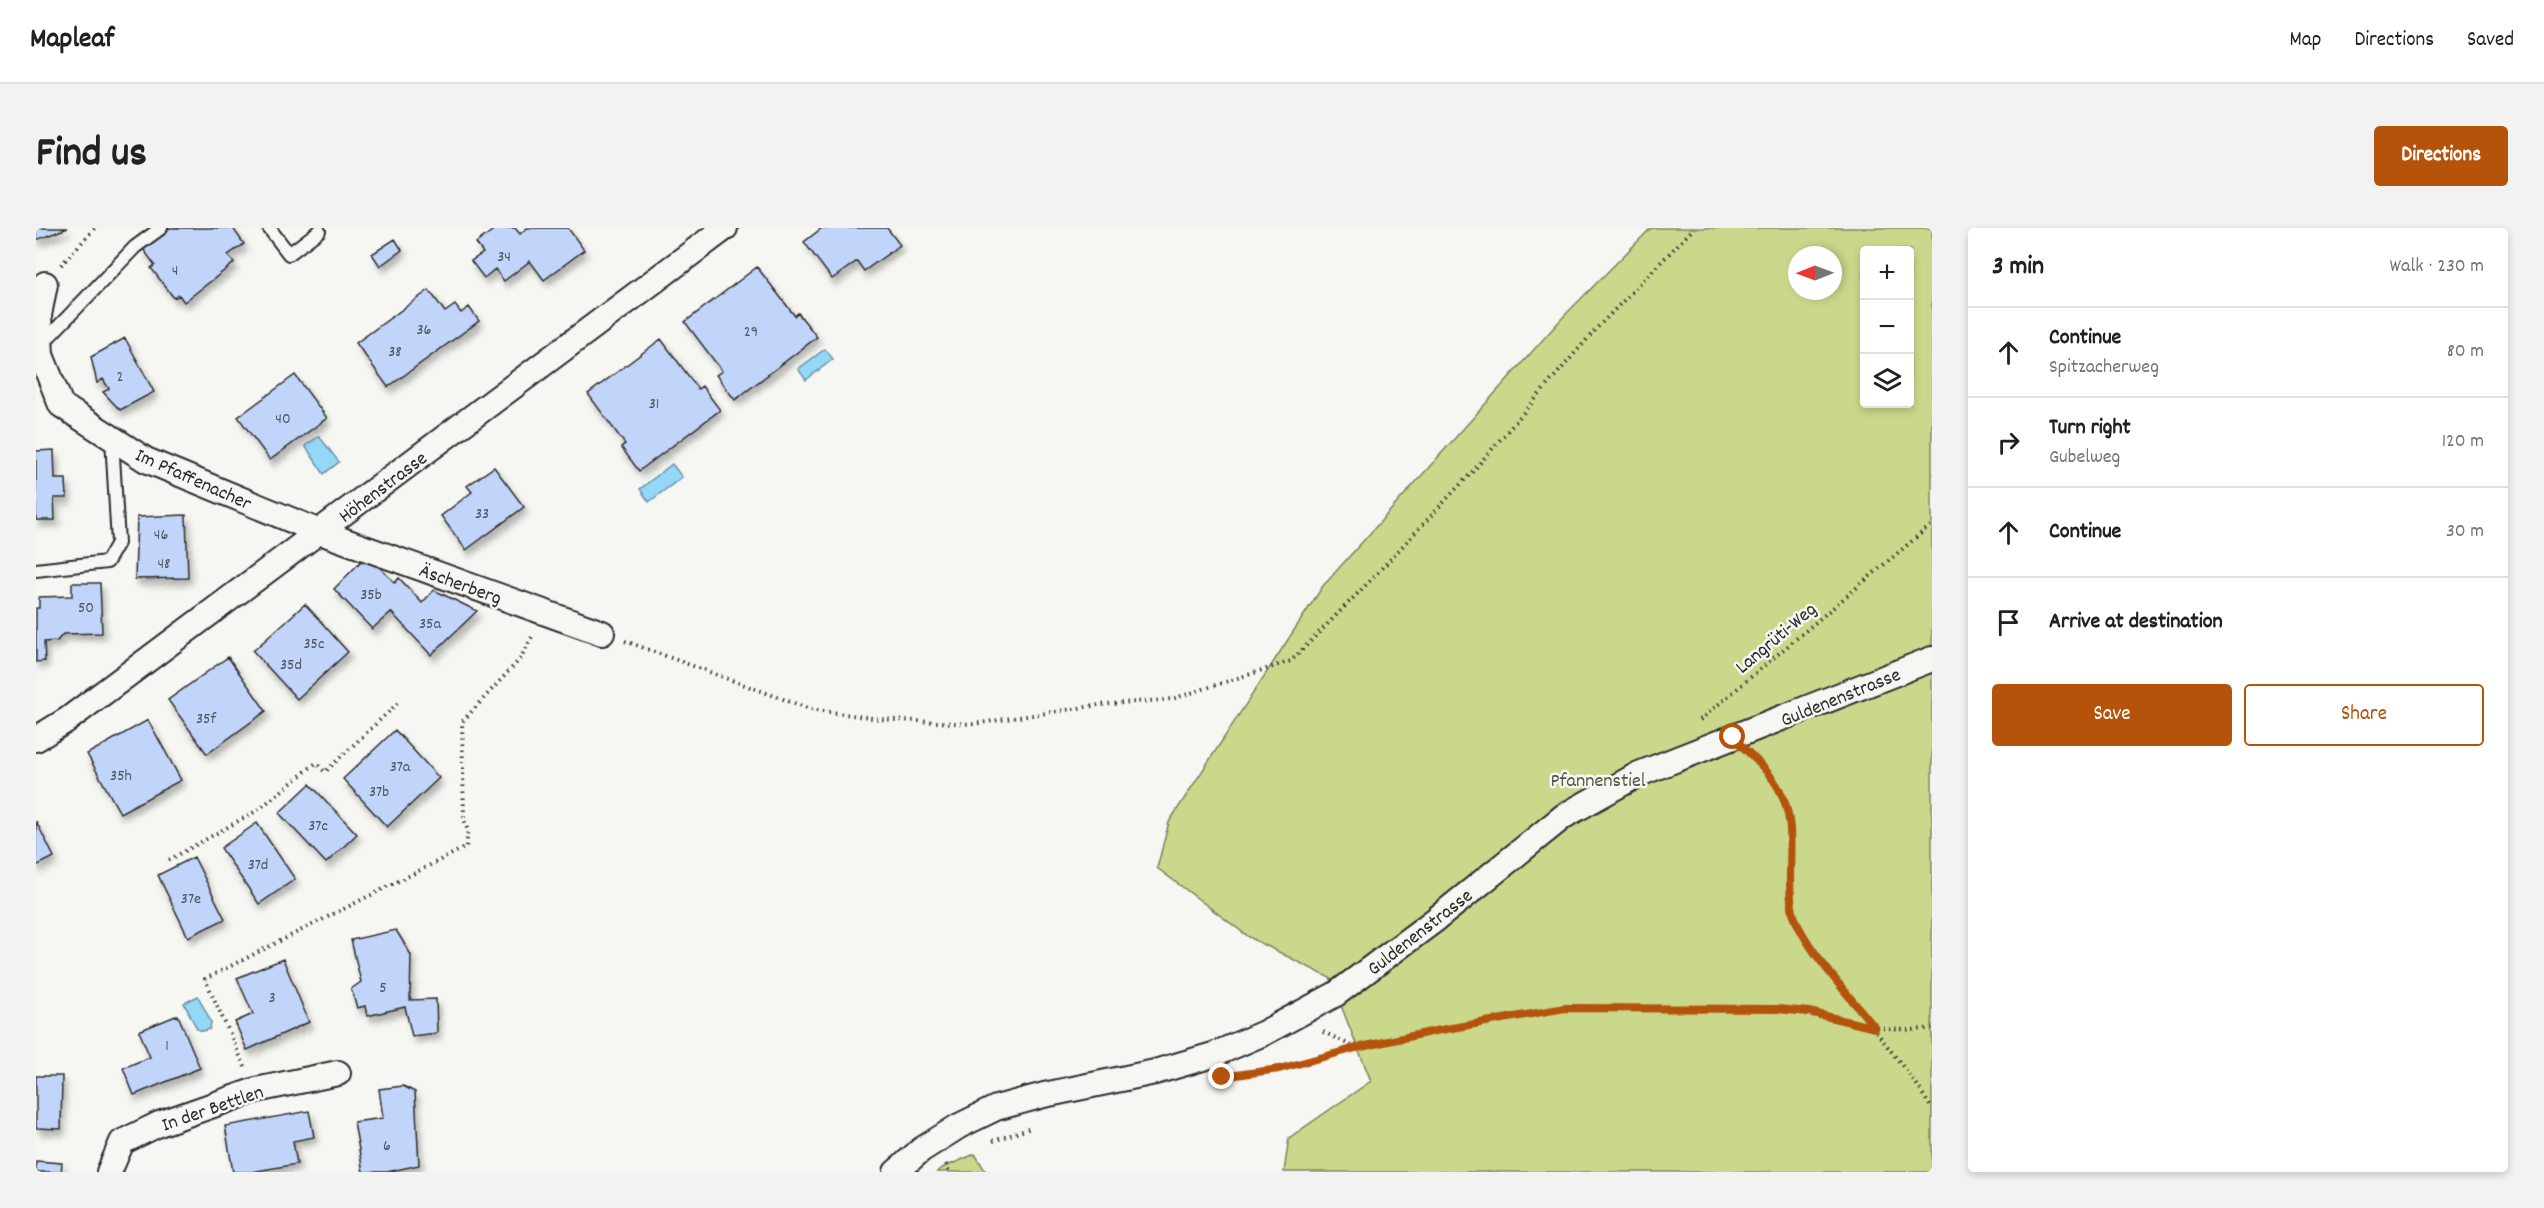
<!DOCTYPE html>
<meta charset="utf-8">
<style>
body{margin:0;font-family:Dekko,sans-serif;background:#f2f2f2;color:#202124}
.controls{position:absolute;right:18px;top:18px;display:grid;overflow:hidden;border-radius:6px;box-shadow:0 3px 9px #0003}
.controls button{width:54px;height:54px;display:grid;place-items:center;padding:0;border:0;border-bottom:2px solid #e0e0e0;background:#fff;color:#202124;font:30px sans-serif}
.compass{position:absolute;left:1752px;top:18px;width:54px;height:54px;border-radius:50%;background:#fff;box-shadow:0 3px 9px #0003;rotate:269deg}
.stop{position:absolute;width:18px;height:18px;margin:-14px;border:4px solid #b45309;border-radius:50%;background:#fff}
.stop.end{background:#b45309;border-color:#fff;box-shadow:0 2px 6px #0008}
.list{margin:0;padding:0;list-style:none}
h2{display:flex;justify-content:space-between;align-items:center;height:78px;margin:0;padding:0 24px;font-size:26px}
h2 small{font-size:20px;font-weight:400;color:#757577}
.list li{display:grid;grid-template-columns:39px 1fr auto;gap:18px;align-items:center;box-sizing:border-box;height:90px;padding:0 24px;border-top:2px solid #e0e0e0}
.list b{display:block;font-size:22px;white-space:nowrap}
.list p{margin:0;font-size:20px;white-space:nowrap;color:#757577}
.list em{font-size:20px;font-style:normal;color:#757577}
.actions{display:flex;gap:12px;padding:18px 24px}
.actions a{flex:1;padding:14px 0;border:2px solid #b45309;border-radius:6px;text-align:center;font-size:21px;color:#b45309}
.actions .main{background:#b45309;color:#fff}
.icon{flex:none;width:33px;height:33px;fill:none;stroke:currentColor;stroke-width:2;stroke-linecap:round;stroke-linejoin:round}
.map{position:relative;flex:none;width:1896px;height:944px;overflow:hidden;border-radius:6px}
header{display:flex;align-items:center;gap:36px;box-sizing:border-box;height:84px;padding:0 30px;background:#fff;border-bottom:2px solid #e0e0e0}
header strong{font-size:28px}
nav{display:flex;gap:33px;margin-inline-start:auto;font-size:21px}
.intro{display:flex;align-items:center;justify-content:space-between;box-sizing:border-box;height:144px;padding:0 36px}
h1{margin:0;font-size:42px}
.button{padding:15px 27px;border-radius:6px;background:#b45309;color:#fff;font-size:21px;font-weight:700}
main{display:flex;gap:36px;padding:0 36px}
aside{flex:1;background:#fff;border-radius:6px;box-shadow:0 3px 9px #0003}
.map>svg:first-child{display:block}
.green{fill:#cad88b;stroke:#7a825b;stroke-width:1.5;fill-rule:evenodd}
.water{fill:#95d7f7;stroke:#6b92a5;stroke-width:1.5}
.building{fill:#c1d5fa;stroke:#2b2b2b;stroke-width:1.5;filter:url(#shadow)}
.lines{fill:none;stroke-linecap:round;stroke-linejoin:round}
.service-casing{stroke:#2b2b2b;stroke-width:16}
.minor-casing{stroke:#2b2b2b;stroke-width:28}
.path{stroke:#2b2b2b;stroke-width:4;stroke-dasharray:1.5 4.5;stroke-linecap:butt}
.service{stroke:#f6f6f2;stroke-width:12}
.minor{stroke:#f6f6f2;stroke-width:24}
.route{stroke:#b45309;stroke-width:8}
.labels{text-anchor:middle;stroke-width:5;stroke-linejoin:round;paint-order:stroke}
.number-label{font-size:16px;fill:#50565f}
.street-label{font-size:20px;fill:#2b2b2b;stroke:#f6f6f2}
.park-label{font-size:20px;fill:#535643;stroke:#f6f6f2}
</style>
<header>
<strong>Mapleaf</strong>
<nav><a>Map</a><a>Directions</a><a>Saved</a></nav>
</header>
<div class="intro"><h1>Find us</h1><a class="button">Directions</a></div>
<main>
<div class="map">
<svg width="1896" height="944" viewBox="0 0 1896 944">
<defs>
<filter id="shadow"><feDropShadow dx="3.5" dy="6" stdDeviation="3" flood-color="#0004"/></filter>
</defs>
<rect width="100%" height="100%" fill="#f6f6f2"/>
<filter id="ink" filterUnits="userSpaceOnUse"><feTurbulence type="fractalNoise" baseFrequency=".0167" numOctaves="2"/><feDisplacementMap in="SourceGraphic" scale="12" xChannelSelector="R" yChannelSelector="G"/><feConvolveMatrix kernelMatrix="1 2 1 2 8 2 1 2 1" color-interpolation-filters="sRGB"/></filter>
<g filter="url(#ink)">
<!-- green -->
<path class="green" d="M 1615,0 L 1896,0 L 1896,944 L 1248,944 L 1253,910 L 1335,853 L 1294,750 L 1213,709 L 1121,640 L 1133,594 L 1287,358 L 1528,88 ZM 1828,22 L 1874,22 L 1874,176 L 1828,176 ZM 1761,27 L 1797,27 L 1797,63 L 1761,63 Z
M 939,926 L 950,944 L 901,944 L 904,941 Z"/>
<!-- water -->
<path class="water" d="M 789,121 L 797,131 L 770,152 L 762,141 Z
M 283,208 L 303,234 L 288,246 L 269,218 Z
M 636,236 L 646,249 L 613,274 L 604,261 Z
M 162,768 L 175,794 L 174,801 L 167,803 L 161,801 L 148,775 Z"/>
<!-- building -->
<path class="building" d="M 0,0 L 32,0 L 0,12 Z
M 134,0 L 197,0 L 208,16 L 192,27 L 198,35 L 148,74 L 143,67 L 138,70 L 115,40 L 119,37 L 107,21 Z
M 460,0 L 479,0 L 484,6 L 491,0 L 532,0 L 548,22 L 508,52 L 494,33 L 468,53 L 459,41 L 448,50 L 435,33 L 447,25 L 440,15 Z
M 786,0 L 851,0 L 864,17 L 828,43 L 821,33 L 796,51 L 768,14 Z
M 359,11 L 366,22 L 344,38 L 336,26 Z
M 721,39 L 759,88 L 762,85 L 781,109 L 699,172 L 680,147 L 686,143 L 649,94 Z
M 393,62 L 409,84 L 419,77 L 425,85 L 433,79 L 443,93 L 352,159 L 320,115 Z
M 89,110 L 118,164 L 84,182 L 67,164 L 73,161 L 67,151 L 61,155 L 55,129 Z
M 625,111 L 662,161 L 666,158 L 684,182 L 603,243 L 585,219 L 589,216 L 552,166 Z
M 259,147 L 291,190 L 234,232 L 202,189 Z
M 18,222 L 19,251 L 30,251 L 31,270 L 18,270 L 19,292 L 0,292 L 0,223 Z
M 458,239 L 488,279 L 430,322 L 405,288 L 436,264 L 431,258 Z
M 150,287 L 152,350 L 99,351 L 101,289 Z
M 331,327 L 359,355 L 363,350 L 386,375 L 398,362 L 441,383 L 395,427 L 355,384 L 336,401 L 298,361 Z
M 36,355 L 64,355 L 66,405 L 27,406 L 21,413 L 8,414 L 9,433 L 0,434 L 0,380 L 3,380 L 3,369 L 36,368 Z
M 269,376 L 312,424 L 261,471 L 217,423 Z
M 192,429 L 230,483 L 171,526 L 132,472 Z
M 112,492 L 145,552 L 84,585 L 51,526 Z
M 359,502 L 403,550 L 351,599 L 307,551 Z
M 274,556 L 321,606 L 290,635 L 243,585 Z
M 0,593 L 18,629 L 0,638 Z
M 221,595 L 259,651 L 223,676 L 185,620 Z
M 158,629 L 189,691 L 152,709 L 122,647 Z
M 360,702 L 375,727 L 374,772 L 400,771 L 401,805 L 376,808 L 369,779 L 331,788 L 329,778 L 321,780 L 315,761 L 325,754 L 315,712 Z
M 247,731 L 273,794 L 211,822 L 199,794 L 217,786 L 201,750 Z
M 142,787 L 164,840 L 98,867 L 87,840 L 114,829 L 103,803 Z
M 0,848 L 26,848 L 25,901 L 0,900 Z
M 367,858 L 379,864 L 383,937 L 351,944 L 327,944 L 318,894 L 347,890 L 343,861 Z
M 273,883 L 278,909 L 257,913 L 261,936 L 215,944 L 197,944 L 189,898 Z
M 0,933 L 26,935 L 25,944 L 0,944 Z"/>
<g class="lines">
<!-- service casing -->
<g class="service-casing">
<path id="service" d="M 233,0 L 253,26 L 283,3
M 5,117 L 99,19 L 125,0
M 0,342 L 71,334 L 82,315 L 76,210"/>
</g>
<!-- minor casing -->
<g class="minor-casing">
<path id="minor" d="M 9,56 L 3,87 L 5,127 L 25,177 L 110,232 L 284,304 L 566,405
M 0,511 L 31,492 L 689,0
M 73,944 L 86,914 L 123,896 L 220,862 L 302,845
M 860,944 L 885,922 L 923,898 L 960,880 L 1008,867 L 1119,844 L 1177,827 L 1228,805 L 1300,766 L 1399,692 L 1528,588 L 1603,546 L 1896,431"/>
</g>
<!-- path -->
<path class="path" d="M 25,37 L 59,0
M 589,413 L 774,481 L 843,491 L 937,496 L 1063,477 L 1136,471 L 1255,433 L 1331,356 L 1437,243 L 1559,102 L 1658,0
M 1664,492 L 1896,296
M 1717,530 C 1726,540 1738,550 1744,562 C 1763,600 1746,646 1758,686 C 1762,700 1770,711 1778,722 L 1881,857 L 1896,881
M 133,632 L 222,582 L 280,535 L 289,544 L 363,474
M 1287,804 L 1320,820
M 209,839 L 169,751 L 430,619 L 432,603 L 428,591 L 426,494 L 484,431 L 497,407
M 1202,847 L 1243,841 L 1320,820 L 1399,803 L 1529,780 L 1742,781 C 1795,787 1842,808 1896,800
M 957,913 L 995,900
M 910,936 L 913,944"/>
<!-- service -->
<use href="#service" class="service"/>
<!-- minor -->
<use href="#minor" class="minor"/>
</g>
</g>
<g class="lines" filter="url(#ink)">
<!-- route -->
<path class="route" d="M 1186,849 L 1243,841 L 1320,820 L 1399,803 L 1529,780 L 1742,781 L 1773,784 L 1839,800 C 1818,773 1765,716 1757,684 C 1748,645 1764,598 1743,561 C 1733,542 1712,525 1697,509"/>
</g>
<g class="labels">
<!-- number labels -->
<g class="number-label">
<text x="468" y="33">34</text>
<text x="139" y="47">4</text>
<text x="388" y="106">36</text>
<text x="715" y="108">29</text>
<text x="359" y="128">38</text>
<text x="84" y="153">2</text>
<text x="618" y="180">31</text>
<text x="247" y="195">40</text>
<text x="446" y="290">33</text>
<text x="125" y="311">46</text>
<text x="128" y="340">48</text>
<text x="335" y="371">35b</text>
<text x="50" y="384">50</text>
<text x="394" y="400">35a</text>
<text x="278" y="420">35c</text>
<text x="255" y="441">35d</text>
<text x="170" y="495">35f</text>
<text x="364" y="543">37a</text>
<text x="85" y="552">35h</text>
<text x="343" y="568">37b</text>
<text x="282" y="602">37c</text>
<text x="222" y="641">37d</text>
<text x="155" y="675">37e</text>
<text x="347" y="764">5</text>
<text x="236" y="774">3</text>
<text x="131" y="822">1</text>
<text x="351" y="922">6</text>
</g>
<!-- street labels -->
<g class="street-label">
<text transform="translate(158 250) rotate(24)" y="7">Im Pfaffenacher</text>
<text transform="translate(346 258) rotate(-37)" y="7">Höhenstrasse</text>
<text transform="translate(425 355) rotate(20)" y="7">Äscherberg</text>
<text transform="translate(1739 409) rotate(-40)" y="7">Langrüti-Weg</text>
<text transform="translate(1804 468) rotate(-22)" y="7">Guldenenstrasse</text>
<text transform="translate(1383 703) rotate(-38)" y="7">Guldenenstrasse</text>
<text transform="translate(176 879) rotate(-19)" y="7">In der Bettlen</text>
</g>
<!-- park labels -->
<g class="park-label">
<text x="1562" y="558">Pfannenstiel</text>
</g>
</g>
</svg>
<div class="controls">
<button>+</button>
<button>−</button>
<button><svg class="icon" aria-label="layers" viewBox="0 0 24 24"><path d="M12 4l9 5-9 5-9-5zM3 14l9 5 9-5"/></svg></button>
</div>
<svg class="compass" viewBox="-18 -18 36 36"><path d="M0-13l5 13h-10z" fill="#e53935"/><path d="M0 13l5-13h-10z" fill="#757577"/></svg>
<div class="stop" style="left:1697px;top:509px"></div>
<div class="stop end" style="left:1186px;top:849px"></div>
</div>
<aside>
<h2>3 min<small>Walk · 230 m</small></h2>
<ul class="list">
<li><svg class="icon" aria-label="ahead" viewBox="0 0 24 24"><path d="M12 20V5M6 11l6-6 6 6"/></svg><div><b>Continue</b><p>Spitzacherweg</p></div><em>80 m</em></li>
<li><svg class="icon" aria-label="right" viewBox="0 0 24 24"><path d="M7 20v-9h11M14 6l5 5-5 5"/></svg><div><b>Turn right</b><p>Gubelweg</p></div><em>120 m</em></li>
<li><svg class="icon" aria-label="ahead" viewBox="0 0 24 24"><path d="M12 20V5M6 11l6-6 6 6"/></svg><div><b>Continue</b></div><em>30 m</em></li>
<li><svg class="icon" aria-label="arrive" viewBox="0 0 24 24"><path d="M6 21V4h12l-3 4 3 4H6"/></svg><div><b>Arrive at destination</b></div></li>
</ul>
<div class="actions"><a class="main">Save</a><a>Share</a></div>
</aside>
</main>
